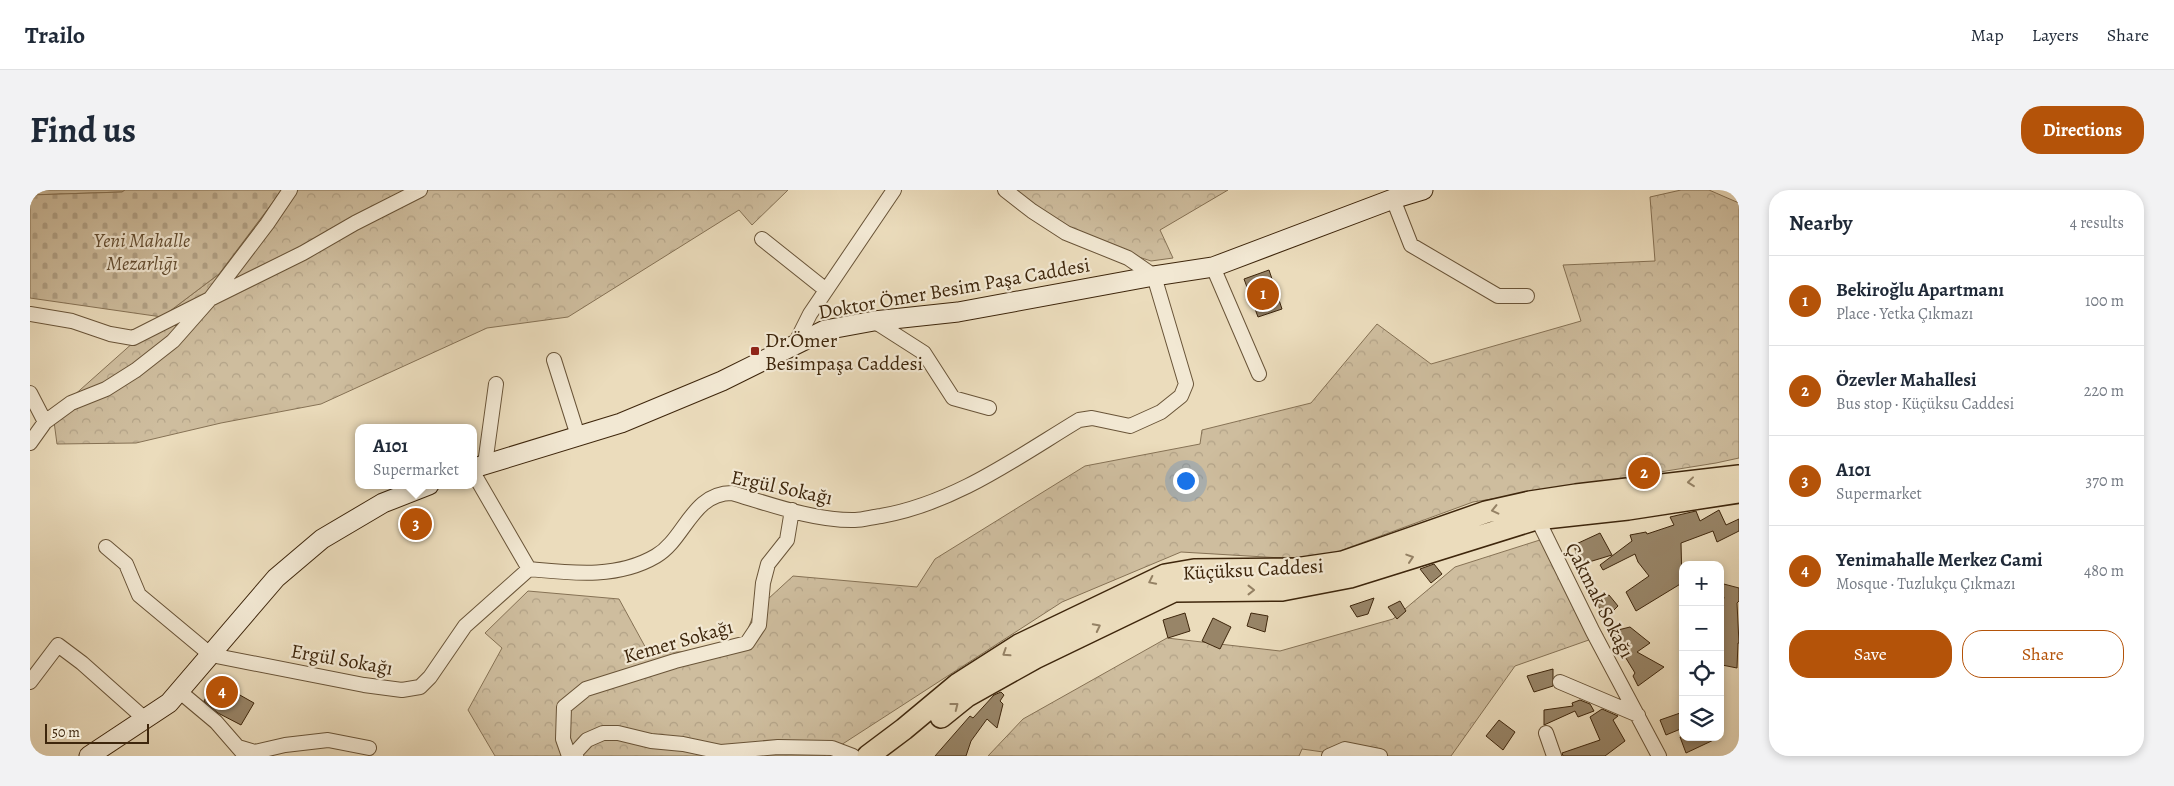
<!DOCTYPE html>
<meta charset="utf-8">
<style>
body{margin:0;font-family:Alegreya,serif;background:#f2f2f3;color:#1f2937}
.controls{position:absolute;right:15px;bottom:15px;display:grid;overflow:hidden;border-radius:10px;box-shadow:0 2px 8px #0003}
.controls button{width:45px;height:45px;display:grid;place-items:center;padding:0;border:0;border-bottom:1px solid #e0e1e3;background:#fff;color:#1f2937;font:25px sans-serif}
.scale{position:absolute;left:15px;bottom:12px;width:104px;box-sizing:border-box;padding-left:5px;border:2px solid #3e260c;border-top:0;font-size:14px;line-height:18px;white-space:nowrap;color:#3e260c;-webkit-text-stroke:4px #f2e8d3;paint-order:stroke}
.you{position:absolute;left:1155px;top:290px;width:18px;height:18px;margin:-12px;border:4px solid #fff;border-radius:50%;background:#1a73e8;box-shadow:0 0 0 8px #1a73e833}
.badge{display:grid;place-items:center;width:32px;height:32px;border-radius:50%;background:#b45309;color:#fff;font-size:16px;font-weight:700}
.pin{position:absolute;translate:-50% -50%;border:2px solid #fff;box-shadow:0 1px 5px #0006}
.popup{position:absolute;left:325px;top:234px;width:122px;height:65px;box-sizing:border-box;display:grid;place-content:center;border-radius:10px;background:#fff;filter:drop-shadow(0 1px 4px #0005);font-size:16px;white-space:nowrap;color:#747a83}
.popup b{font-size:19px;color:#1f2937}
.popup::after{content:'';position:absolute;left:50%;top:100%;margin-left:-10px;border:10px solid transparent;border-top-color:#fff}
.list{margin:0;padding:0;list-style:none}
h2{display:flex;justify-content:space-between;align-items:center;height:65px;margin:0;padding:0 20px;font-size:21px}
h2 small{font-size:16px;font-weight:400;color:#747a83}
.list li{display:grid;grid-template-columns:32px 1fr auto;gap:15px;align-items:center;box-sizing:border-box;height:90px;padding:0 20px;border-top:1px solid #e0e1e3}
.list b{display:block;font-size:19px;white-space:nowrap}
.list p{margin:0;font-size:16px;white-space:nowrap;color:#747a83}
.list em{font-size:16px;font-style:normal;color:#747a83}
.actions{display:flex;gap:10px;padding:15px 20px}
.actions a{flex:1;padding:11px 0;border:1px solid #b45309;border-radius:20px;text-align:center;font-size:18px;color:#b45309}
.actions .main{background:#b45309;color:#fff}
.icon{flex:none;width:28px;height:28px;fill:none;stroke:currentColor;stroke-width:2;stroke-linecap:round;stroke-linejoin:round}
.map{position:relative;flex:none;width:1709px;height:566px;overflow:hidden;border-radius:20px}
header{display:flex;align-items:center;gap:30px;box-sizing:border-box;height:70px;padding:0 25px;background:#fff;border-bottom:1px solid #e0e1e3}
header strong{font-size:24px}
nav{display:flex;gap:28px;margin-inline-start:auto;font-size:18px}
.intro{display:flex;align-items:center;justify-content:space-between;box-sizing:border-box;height:120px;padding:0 30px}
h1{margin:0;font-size:35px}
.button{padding:12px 22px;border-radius:20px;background:#b45309;color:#fff;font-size:18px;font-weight:700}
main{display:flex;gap:30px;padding:0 30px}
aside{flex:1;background:#fff;border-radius:20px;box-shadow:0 2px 8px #0003}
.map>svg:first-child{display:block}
.forest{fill:url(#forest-crowns);stroke:#867255}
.cemetery{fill:url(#cemetery-stones);stroke:#867255}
.building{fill:#988568;stroke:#3e260c}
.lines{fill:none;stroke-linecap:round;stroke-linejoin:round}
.street-casing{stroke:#695438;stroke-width:16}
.secondary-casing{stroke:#3e260c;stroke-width:21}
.primary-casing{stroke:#3e260c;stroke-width:24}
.street{stroke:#f2e8d3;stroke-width:14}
.secondary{stroke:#f2e8d3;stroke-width:19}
.primary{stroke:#ebdcbc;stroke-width:21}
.oneway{stroke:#948164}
.poi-dot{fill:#8f2418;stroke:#f2e8d3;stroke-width:2}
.labels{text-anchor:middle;stroke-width:4.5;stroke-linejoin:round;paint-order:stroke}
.park-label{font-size:20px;font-style:italic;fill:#624c30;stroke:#f2e8d3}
.street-label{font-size:20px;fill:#3e260c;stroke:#f2e8d3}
.poi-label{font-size:20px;fill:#3e260c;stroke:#f2e8d3;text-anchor:start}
</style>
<header>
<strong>Trailo</strong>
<nav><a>Map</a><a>Layers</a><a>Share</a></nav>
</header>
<div class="intro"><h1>Find us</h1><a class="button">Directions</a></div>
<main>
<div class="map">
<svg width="1709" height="566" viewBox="0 0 1709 566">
<defs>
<pattern id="forest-crowns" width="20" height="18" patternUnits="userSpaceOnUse" patternTransform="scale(1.25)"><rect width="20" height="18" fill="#cebd9e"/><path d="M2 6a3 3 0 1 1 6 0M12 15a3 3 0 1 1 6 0" fill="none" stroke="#b2a287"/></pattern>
<pattern id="cemetery-stones" width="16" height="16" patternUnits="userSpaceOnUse" patternTransform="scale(1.25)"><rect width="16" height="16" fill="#cebd9e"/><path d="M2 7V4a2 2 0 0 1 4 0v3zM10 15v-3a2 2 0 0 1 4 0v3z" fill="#b2a287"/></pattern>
</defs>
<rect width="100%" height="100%" fill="#ebdcbc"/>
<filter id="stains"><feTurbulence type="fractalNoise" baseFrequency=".004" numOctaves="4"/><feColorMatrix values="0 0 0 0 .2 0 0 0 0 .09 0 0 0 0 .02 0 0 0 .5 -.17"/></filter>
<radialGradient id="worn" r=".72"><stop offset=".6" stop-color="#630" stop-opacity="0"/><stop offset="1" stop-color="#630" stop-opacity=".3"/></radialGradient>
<!-- forest -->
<path class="forest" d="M 0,0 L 95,0 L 92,2 L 0,5 Z
M 252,0 L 758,0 L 722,35 L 709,20 L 538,127 L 457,138 L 291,214 L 191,233 L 106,253 L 27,254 L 23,224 L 132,127 L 189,84 Z
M 972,0 L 1198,0 L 1130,40 L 1143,68 L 1121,71 L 1033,42 Z
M 1651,0 L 1679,0 L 1709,13 L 1709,268 L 1686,273 L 1443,312 L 1285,370 L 1151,362 L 1032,412 L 794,566 L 465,566 L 438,520 L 472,458 L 455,443 L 498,401 L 589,409 L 618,462 L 655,462 L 714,449 L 725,421 L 763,386 L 887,397 L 905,369 L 1055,276 L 1170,254 L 1172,240 L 1281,213 L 1347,134 L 1401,174 L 1551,131 L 1533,75 L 1625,71 L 1620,7 Z
M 1513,349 L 1573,445 L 1485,476 L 1421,566 L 1321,566 L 1272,559 L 1269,566 L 958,566 L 993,529 L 1137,448 L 1250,461 L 1363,429 L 1425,377 Z"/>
<!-- cemetery -->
<path class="cemetery" d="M 95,0 L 252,0 L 189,84 L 132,127 L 0,108 L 0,5 L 92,2 Z"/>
<!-- building -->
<path class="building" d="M 1239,80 L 1252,119 L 1228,127 L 1214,89 Z
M 1689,320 L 1696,335 L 1709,329 L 1709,341 L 1687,352 L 1683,341 L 1651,353 L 1652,393 L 1606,421 L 1596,402 L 1619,386 L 1608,372 L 1605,364 L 1573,380 L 1570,375 L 1602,351 L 1600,345 L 1616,342 L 1617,344 L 1644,335 L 1640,327 L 1666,321 L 1670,331 Z
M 1570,343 L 1582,365 L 1549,375 L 1544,355 Z
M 1404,374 L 1412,384 L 1401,393 L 1390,379 Z
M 1690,393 L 1709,398 L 1709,411 L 1707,413 L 1709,453 L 1708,453 L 1707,478 L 1692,475 L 1690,426 L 1694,407 L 1690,403 Z
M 1579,405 L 1588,416 L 1577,427 L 1563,410 Z
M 1344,408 L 1338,424 L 1327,427 L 1320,416 Z
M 1370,411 L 1376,421 L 1367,429 L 1358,417 Z
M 1155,423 L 1160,441 L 1138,448 L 1133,430 Z
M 1221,423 L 1238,426 L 1235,442 L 1217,436 Z
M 1183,428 L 1201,437 L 1190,459 L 1172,451 Z
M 1600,437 L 1620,453 L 1607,462 L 1634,477 L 1608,496 L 1603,486 L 1605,483 L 1580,442 Z
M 1523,479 L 1523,496 L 1504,502 L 1497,486 Z
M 185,491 L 224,513 L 211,535 L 188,523 L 174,511 Z
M 971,502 L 974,505 L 970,511 L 973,514 L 967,538 L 957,529 L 941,551 L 936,566 L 905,566 L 940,526 L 943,528 L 964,505 Z
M 1550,510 L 1560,514 L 1564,521 L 1548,527 L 1545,521 L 1514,535 L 1514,520 L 1543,516 L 1542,513 Z
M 1572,519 L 1588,526 L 1583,530 L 1595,551 L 1575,566 L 1533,566 L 1532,563 L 1570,550 L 1560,527 Z
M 1653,522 L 1653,538 L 1636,545 L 1630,530 Z
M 1469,530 L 1485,542 L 1473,560 L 1456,546 Z
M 1650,547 L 1690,547 L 1656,563 Z"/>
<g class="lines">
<!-- street casing -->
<g class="street-casing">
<path id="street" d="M 1363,9 L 1381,55 L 1468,106 L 1497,106
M 732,49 L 796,100
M 1183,77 L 1229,184
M 0,124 L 42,131 L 80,144 L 103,148 L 180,109 L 237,34 L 260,0
M 844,131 L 894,163 L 923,208 L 959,218
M 765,154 L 780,124 L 864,0
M 524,170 L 548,246
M 0,203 L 15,232
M 0,253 L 15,232 L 41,213 L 76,199 L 106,180 L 143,151 L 180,109 L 273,63 L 325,33 L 390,0
M 455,274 L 466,194
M 444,284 L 499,379
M 1504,322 L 1563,442 L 1629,566
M 76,357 L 96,374 L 109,405 L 181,465 L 334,495 L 372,500 L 390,497 L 400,487 L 435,436 L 499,379 C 541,383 587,389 626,366 C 655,349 662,303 702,303 C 739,314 785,331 825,330 C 833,330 842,327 851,326 C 925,313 986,268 1049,230 L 1062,228 L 1100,236 L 1131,222 L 1151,206 L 1156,194 L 1124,86 L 1098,68 L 1036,43 L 1002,21 L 975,0
M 0,492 L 28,455 L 52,473 L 115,529
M 1530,492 L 1608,525
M 149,501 L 186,532 L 213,563
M 1516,543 L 1524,566
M 208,557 L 225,562 L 255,555 L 298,550 L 339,558
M 539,566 L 533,549 L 534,517 L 556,499 L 645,471 L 717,453 L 729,435 L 733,393 L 738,374 L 757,350 L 762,320
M 546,566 L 546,562 L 557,550 L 573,543 L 588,543 L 621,551 L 653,554 L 691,562 L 748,557 L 802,558 L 823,566
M 1299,566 L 1315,559 L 1350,566"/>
</g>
<!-- secondary casing -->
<g class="secondary-casing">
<path id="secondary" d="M 444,278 L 591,233 L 692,191 L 795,140 L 844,131 L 928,122 L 1124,86 L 1183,77 L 1363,9 L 1393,0
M 59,566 L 139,513 L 246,388 L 292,349 L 353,313 L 399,295"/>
</g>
<!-- primary casing -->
<g class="primary-casing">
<path id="primary" d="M 911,527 L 937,506 L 1005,468 L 1144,401 L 1252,400 L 1320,387 L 1506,329 L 1598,319 L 1709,302
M 838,566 L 874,539 L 928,494 L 989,455 L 1135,385 L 1164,380 L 1265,379 L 1313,372 L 1456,322 L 1500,312 L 1546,305 L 1709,286"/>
</g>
<!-- street -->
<use href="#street" class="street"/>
<!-- secondary -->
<use href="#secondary" class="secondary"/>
<!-- primary -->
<use href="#primary" class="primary"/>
</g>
<!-- one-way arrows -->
<defs><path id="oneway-chevron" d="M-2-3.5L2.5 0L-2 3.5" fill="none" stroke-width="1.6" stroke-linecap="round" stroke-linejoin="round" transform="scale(1.25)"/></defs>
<g class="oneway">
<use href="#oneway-chevron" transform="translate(1661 292) rotate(174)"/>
<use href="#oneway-chevron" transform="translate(1465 320) rotate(167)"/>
<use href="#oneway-chevron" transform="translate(1380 368) rotate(-18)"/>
<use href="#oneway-chevron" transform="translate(1122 391) rotate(154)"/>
<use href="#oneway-chevron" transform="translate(1221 400)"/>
<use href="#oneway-chevron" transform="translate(1067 437) rotate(-27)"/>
<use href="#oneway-chevron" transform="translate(976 463) rotate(147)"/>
<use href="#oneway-chevron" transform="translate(925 516) rotate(-38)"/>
</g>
<!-- markers -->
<rect class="poi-dot" x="720" y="156" width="10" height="10" rx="2.5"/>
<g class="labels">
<!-- park labels -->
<g class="park-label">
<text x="112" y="57">Yeni Mahalle<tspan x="112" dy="23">Mezarlıḡı</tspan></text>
</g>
<!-- street labels -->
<g class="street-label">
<text transform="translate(924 98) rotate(-10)" y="7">Doktor Ömer Besim Paşa Caddesi</text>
<text transform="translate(752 297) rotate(12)" y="7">Ergül Sokağı</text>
<text transform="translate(1223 379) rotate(-3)" y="7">Küçüksu Caddesi</text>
<text transform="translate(1570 410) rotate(63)" y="7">Çakmak Sokağı</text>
<text transform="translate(648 451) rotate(-16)" y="7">Kemer Sokağı</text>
<text transform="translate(312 469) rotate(10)" y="7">Ergül Sokağı</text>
</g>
<!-- poi labels -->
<g class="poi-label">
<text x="735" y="157">Dr.Ömer<tspan x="735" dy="23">Besimpaşa Caddesi</tspan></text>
</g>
</g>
<rect width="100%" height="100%" filter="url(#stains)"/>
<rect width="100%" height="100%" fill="url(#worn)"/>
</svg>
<div class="controls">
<button>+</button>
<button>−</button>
<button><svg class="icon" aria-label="locate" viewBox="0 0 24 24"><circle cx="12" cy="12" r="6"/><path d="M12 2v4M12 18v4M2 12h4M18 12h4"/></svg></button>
<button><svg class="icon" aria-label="layers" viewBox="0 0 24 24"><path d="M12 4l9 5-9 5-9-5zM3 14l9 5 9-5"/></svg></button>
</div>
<div class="scale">50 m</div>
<div class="you"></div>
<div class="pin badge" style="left:1233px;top:104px">1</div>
<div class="pin badge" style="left:1614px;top:283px">2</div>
<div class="pin badge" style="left:386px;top:334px">3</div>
<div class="popup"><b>A101</b>Supermarket</div>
<div class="pin badge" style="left:192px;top:502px">4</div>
</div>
<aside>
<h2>Nearby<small>4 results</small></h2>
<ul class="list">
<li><span class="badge">1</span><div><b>Bekiroğlu Apartmanı</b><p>Place · Yetka Çıkmazı</p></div><em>100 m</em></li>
<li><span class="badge">2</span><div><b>Özevler Mahallesi</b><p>Bus stop · Küçüksu Caddesi</p></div><em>220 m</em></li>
<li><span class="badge">3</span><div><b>A101</b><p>Supermarket</p></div><em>370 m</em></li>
<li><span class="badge">4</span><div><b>Yenimahalle Merkez Cami</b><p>Mosque · Tuzlukçu Çıkmazı</p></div><em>480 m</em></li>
</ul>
<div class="actions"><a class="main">Save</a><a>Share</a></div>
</aside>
</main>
